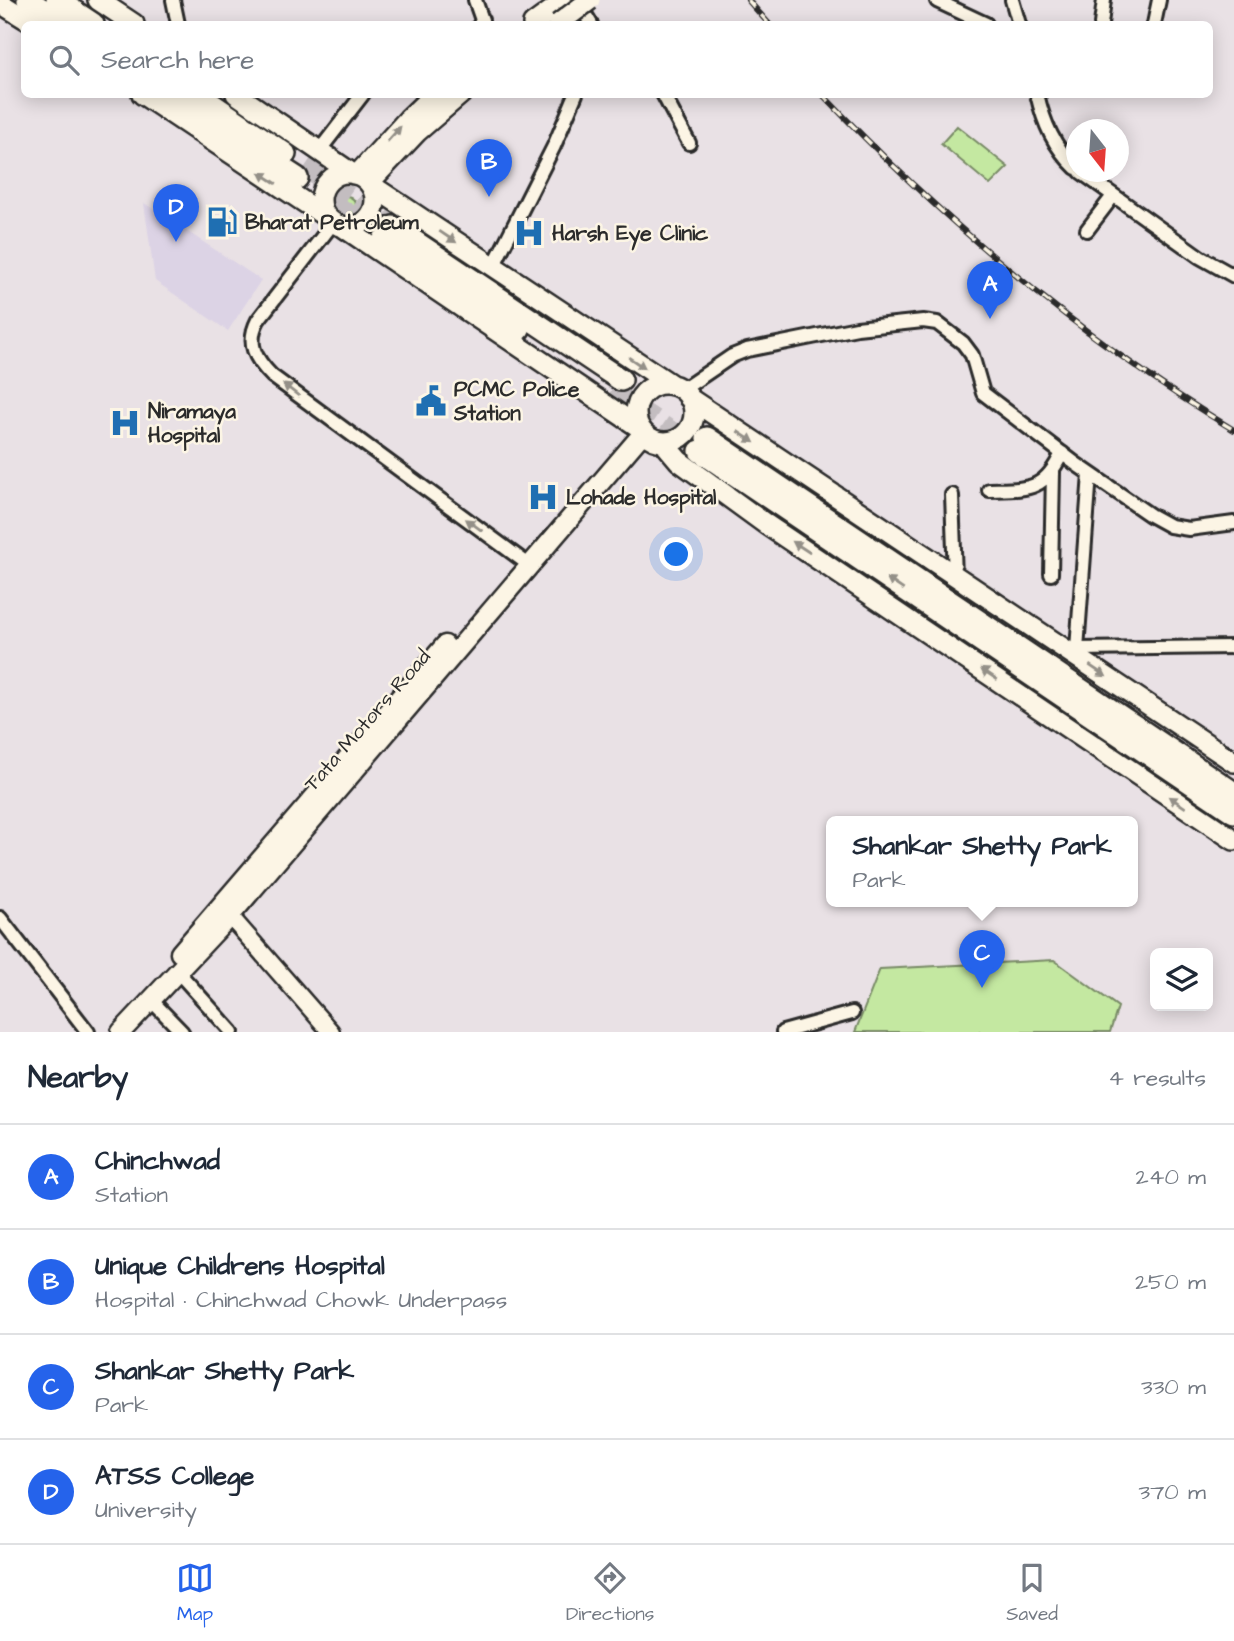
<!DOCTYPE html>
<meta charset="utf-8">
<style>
body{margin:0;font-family:"Architects Daughter",sans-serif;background:#f2f2f3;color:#1f2937}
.controls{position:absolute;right:21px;bottom:21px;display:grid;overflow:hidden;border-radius:10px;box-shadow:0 4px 18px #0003}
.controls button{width:63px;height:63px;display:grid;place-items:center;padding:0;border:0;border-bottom:2px solid #e0e1e3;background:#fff;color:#1f2937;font:35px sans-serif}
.compass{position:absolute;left:1066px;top:119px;width:63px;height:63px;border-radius:50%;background:#fff;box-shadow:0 4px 18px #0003;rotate:163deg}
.you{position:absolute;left:677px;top:555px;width:24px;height:24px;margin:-18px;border:5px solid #fff;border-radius:50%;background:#1a73e8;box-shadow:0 0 0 10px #1a73e833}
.badge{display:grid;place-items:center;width:46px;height:46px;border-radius:50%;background:#2563eb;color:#fff;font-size:23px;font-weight:700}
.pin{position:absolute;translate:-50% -58px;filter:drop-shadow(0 2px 4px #0008)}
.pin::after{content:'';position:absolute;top:37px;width:24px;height:21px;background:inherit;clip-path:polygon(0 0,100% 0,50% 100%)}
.popup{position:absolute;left:826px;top:816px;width:312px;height:91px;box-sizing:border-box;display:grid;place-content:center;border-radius:10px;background:#fff;filter:drop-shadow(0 2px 5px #0005);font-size:23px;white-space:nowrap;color:#747a83}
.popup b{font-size:26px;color:#1f2937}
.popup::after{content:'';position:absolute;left:50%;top:100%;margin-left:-14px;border:14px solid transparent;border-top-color:#fff}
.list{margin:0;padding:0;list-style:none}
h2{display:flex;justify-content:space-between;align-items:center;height:91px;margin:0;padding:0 28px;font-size:30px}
h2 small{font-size:23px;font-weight:400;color:#747a83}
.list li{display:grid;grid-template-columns:46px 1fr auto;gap:21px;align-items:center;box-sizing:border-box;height:105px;padding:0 28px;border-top:2px solid #e0e1e3}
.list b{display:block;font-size:26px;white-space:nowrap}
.list p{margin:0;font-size:23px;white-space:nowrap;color:#747a83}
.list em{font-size:23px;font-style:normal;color:#747a83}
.icon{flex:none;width:38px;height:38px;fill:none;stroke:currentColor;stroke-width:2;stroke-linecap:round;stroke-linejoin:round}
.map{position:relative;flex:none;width:1234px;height:1032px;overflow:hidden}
.search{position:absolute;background:#fff;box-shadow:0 4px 18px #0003;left:21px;right:21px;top:21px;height:77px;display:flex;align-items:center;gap:18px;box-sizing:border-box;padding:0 24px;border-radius:10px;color:#747a83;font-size:26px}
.sheet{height:511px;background:#fff}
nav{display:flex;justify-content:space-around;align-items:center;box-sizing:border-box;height:98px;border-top:2px solid #e0e1e3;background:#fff;font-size:19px;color:#747a83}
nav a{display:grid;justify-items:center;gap:4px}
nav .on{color:#2563eb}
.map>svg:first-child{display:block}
.built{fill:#dcd3e5}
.green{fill:#c4e8a1;stroke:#788a66;stroke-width:2}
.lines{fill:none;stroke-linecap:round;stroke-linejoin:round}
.trunk-tunnel{stroke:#c3bdc0;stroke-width:21;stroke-dasharray:21 10;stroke-linecap:butt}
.minor-casing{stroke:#2b2b2b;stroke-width:18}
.tertiary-casing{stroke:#2b2b2b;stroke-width:21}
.secondary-casing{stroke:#2b2b2b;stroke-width:23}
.primary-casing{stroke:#2b2b2b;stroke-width:24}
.trunk-casing{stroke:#2b2b2b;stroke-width:26}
.minor{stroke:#fcf5e5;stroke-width:12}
.tertiary{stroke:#fcf5e5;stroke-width:16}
.secondary{stroke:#fcf5e5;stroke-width:18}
.primary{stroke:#fcf5e5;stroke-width:19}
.trunk{stroke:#fcf5e5;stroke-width:21}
.rail-casing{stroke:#2b2b2b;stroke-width:6}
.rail{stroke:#fcf5e5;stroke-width:3.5;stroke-dasharray:10;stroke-linecap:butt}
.primary-bridge-casing{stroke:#2b2b2b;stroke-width:24;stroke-linecap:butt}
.primary-bridge{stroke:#fcf5e5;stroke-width:19}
.oneway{fill:#949088}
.labels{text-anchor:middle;stroke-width:5;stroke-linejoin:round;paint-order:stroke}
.poi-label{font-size:21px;font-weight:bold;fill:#2b2b2b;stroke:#fcf5e5;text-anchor:start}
.street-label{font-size:21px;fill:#2b2b2b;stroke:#fcf5e5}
</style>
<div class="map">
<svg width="1234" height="1032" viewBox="0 0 1234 1032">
<rect width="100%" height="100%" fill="#e9e1e5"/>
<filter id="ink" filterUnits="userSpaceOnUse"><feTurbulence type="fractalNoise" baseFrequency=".0143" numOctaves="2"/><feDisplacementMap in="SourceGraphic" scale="14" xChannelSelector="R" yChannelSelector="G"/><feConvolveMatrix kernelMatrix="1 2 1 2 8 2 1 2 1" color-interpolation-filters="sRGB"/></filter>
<g filter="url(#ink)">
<!-- built -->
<path class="built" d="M 144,203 L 261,280 L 228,331 L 155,281 Z"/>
<!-- green -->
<path class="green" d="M 957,126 L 1008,167 L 990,185 L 941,144 Z
M336 206a10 10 0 1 1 20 0a10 10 0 1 1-20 0Z
M 1054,960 L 1118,1007 L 1110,1032 L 855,1032 L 880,969 Z"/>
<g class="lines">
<!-- trunk-tunnel -->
<path class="trunk-tunnel" d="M 305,167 L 393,227
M 331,202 L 384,239
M 611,391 L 700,451"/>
<!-- minor casing -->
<g class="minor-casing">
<path id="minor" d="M 173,0 L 178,24
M 475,0 L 482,20 L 480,24
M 1012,0 L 1019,24
M 937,1 L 986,24
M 574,3 L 585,14 L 591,24
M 1101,24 L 1104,0
M 1154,24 L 1159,0
M 663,94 L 689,143
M 1037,94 C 1044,124 1054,147 1076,168
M 319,151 L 363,94
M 1081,172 L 1200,257 L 1234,276
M 333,223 L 258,320 C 246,343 255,359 272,376 L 529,565
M 1087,230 L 1113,196
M 493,267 L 554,146 L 576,94
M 682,390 L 732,356 L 747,350 L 857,328 L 923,321 L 937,323 L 963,343 L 972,355 L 983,393 L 1076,464 L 1150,515 L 1170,526 L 1189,529 L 1234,523
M 989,490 C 1027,489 1044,492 1062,453
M 952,495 L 955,577
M 1051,574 L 1053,472
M 1077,649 L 1090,474
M 1070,652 L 1077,649 L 1234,647
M 0,918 L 88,1032
M 178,972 L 232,1032
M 151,1000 L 182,1032
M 783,1032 L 852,1013"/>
</g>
<!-- tertiary casing -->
<g class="tertiary-casing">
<path id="tertiary" d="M 222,907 L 331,1032"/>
</g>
<!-- secondary casing -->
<g class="secondary-casing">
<path id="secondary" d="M 180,953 L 445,645
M 121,1032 L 230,916 L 643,433"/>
</g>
<!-- primary casing -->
<g class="primary-casing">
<path id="primary" d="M 98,0 L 134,24
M 0,3 L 34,24
M 533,24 L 566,0
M 142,94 L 325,216
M 236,94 L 353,174
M321 200a27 27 0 1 1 54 0a27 27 0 1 1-54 0Z
M 357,175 L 408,119 L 434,94
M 369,183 L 417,132 L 461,94
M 371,185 L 672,385
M 343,227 L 640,428
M636 413a29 29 0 1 1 58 0a29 29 0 1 1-58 0Z
M 689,398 L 1234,762
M 663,442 L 679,461 L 767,525 L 1234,840"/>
</g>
<!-- trunk casing -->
<g class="trunk-casing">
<path id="trunk" d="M 28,0 L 64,24
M 57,0 L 93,24
M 167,94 L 297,178
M 197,94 L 285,154
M 393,227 L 621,380
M 384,239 L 519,329
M 707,438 L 1234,793
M 700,451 L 1234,812"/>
</g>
<!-- minor -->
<use href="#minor" class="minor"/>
<!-- tertiary -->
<use href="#tertiary" class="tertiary"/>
<!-- secondary -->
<use href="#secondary" class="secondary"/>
<!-- primary -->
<use href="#primary" class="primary"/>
<!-- trunk -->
<use href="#trunk" class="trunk"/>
<!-- rail casing -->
<g class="rail-casing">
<path id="rail" d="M 748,0 L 769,24
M 822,94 C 945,223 1082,339 1234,430"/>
</g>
<!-- rail -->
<use href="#rail" class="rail"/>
<!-- primary-bridge casing -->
<g class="primary-bridge-casing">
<path id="primary-bridge" d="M 558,24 L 590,0"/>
</g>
<!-- primary-bridge -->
<use href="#primary-bridge" class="primary-bridge"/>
</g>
<!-- one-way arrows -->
<defs><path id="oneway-solid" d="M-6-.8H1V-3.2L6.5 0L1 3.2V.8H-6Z" transform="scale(1.75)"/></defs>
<g class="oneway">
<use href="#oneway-solid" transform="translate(394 134) rotate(-48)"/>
<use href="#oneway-solid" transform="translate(268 178) rotate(-147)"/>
<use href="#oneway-solid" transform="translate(448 237) rotate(34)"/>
<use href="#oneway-solid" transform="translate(637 363) rotate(34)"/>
<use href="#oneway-solid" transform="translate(291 390) rotate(-143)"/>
<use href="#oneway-solid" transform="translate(746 437) rotate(34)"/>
<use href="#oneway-solid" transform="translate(474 525) rotate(-144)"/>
<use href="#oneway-solid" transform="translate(801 547) rotate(-147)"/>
<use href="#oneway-solid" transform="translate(895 584) rotate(-146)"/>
<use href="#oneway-solid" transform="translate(1098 671) rotate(34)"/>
<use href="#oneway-solid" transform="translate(989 674) rotate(-146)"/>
<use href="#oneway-solid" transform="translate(1177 802) rotate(-146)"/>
</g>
</g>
<!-- icons -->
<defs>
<g id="fuel-bare" transform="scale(2.415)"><path d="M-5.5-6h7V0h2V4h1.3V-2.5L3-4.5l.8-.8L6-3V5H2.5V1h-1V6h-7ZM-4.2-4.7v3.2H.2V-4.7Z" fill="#1f6fb2" stroke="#fcf5e5" stroke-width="2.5" paint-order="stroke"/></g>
<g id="hospital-bare" transform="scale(2.415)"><path d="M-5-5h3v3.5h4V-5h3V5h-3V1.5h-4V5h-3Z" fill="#1f6fb2" stroke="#fcf5e5" stroke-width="2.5" paint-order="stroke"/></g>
<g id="civic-bare" transform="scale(2.415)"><path d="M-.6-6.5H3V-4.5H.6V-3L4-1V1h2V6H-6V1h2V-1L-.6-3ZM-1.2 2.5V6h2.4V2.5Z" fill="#1f6fb2" stroke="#fcf5e5" stroke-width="2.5" paint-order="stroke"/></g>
</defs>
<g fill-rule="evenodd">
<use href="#fuel-bare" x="222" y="222"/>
<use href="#hospital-bare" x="529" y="233"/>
<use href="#civic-bare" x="431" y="401"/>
<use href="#hospital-bare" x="125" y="423"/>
<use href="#hospital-bare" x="543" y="497"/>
</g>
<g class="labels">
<!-- poi labels -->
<g class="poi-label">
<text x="245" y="229">Bharat Petroleum</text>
<text x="552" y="240">Harsh Eye Clinic</text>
<text x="454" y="396">PCMC Police<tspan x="454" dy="24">Station</tspan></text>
<text x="148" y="418">Niramaya<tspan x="148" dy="24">Hospital</tspan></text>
<text x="566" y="504">Lohade Hospital</text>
</g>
<!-- street labels -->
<g class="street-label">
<text transform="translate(367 720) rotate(-49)" y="7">Tata Motors Road</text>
</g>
</g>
</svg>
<div class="controls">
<button><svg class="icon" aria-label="layers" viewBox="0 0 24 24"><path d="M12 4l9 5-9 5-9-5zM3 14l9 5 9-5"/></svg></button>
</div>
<svg class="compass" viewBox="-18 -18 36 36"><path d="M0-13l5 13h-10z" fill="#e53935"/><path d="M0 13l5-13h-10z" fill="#747a83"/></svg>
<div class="you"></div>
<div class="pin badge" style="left:990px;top:319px">A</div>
<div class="pin badge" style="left:489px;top:197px">B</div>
<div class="pin badge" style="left:982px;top:988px">C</div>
<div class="popup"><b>Shankar Shetty Park</b>Park</div>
<div class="pin badge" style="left:176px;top:242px">D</div>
<div class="search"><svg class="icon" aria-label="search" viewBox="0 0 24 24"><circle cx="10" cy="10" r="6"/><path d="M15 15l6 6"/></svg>Search here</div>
</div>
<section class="sheet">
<h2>Nearby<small>4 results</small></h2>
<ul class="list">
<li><span class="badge">A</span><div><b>Chinchwad</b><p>Station</p></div><em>240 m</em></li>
<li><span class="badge">B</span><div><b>Unique Childrens Hospital</b><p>Hospital · Chinchwad Chowk Underpass</p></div><em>250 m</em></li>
<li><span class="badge">C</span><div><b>Shankar Shetty Park</b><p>Park</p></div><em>330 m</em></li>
<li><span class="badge">D</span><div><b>ATSS College</b><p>University</p></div><em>370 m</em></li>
</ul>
</section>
<nav>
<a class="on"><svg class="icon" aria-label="map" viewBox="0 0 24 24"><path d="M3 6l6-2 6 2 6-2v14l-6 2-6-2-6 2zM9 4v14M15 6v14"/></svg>Map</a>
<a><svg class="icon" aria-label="directions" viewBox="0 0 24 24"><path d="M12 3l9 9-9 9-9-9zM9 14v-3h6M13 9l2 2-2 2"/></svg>Directions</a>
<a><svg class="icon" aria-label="saved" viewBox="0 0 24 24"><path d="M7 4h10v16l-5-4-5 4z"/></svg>Saved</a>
</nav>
